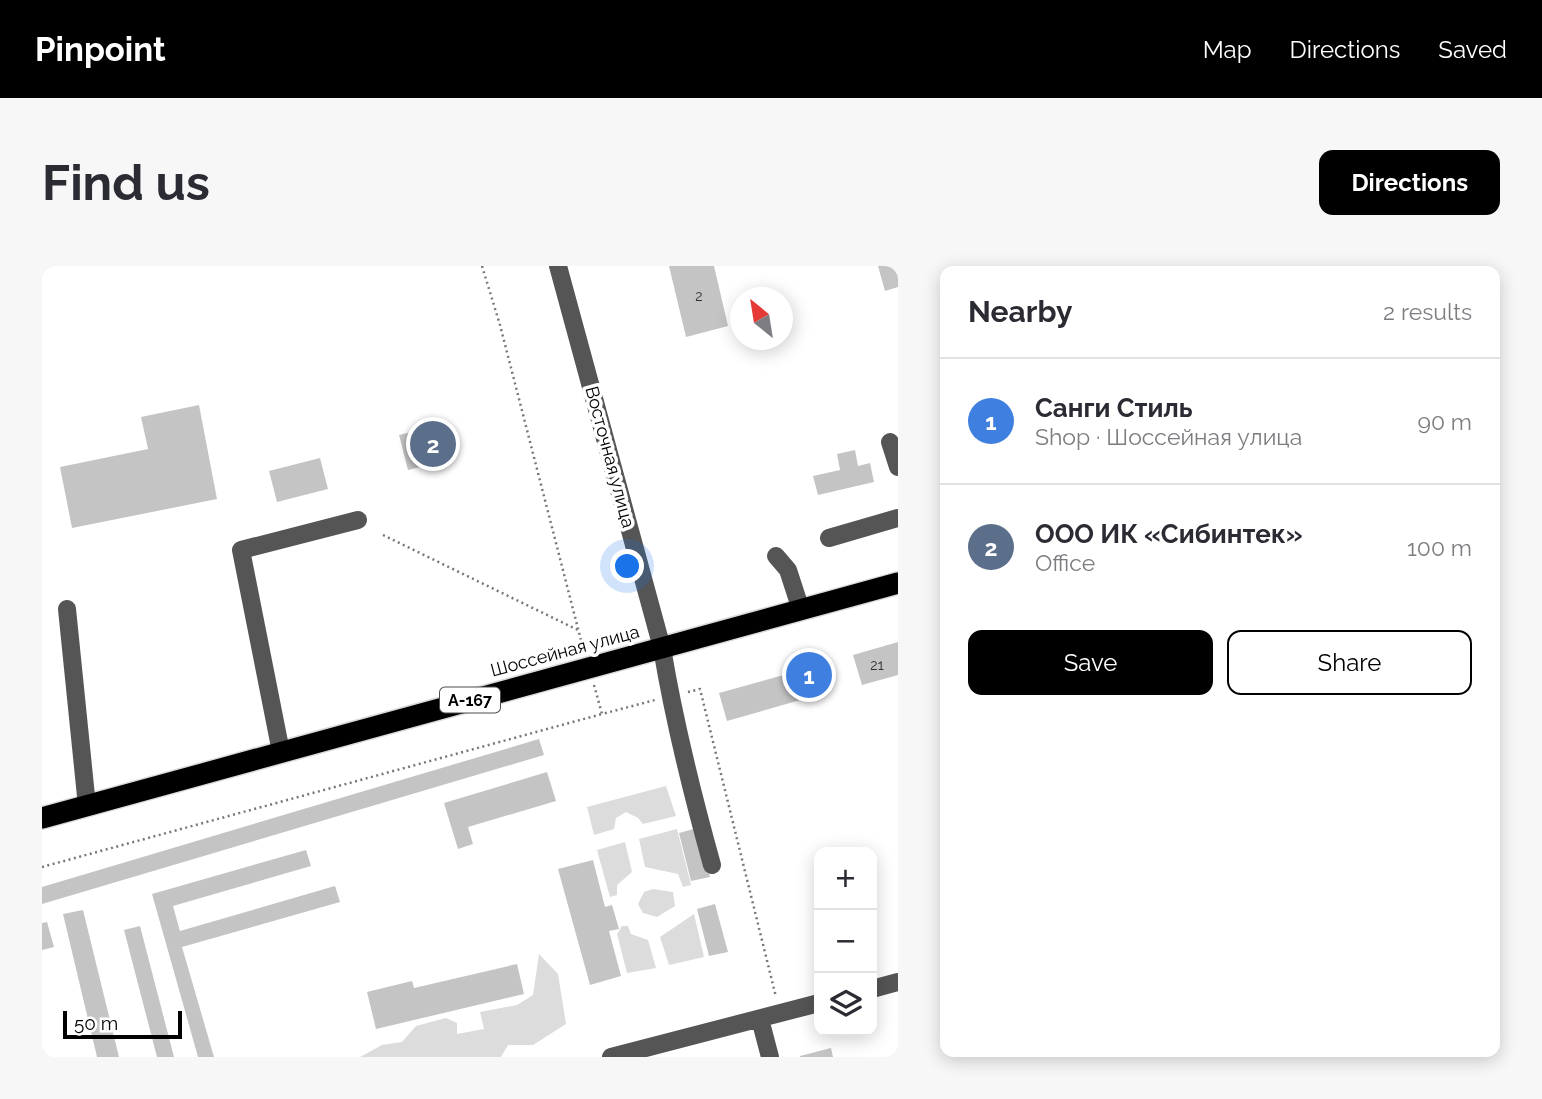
<!DOCTYPE html>
<meta charset="utf-8">
<style>
body{margin:0;font-family:Raleway,sans-serif;background:#f7f7f7;color:#2b2b33}
.controls{position:absolute;right:21px;bottom:21px;display:grid;overflow:hidden;border-radius:14px;box-shadow:0 4px 18px #0003}
.controls button{width:63px;height:63px;display:grid;place-items:center;padding:0;border:0;border-bottom:2px solid #e1e1e2;background:#fff;color:#2b2b33;font:35px sans-serif}
.compass{position:absolute;left:688px;top:21px;width:63px;height:63px;border-radius:50%;background:#fff;box-shadow:0 4px 18px #0003;rotate:330deg}
.scale{position:absolute;left:21px;bottom:18px;width:119px;box-sizing:border-box;padding-left:7px;border:4px solid #000;border-top:0;font-size:19px;line-height:24px;white-space:nowrap;color:#000;-webkit-text-stroke:5px #fff;paint-order:stroke}
.you{position:absolute;left:586px;top:301px;width:24px;height:24px;margin:-18px;border:5px solid #fff;border-radius:50%;background:#1a73e8;box-shadow:0 0 0 10px #1a73e833}
.badge{display:grid;place-items:center;width:46px;height:46px;border-radius:50%;background:#000;color:#fff;font-size:23px;font-weight:700}
.pin{position:absolute;translate:-50% -50%;border:4px solid #fff;box-shadow:0 2px 7px #0006}
.list{margin:0;padding:0;list-style:none}
h2{display:flex;justify-content:space-between;align-items:center;height:91px;margin:0;padding:0 28px;font-size:30px}
h2 small{font-size:23px;font-weight:400;color:#7c7c81}
.list li{display:grid;grid-template-columns:46px 1fr auto;gap:21px;align-items:center;box-sizing:border-box;height:126px;padding:0 28px;border-top:2px solid #e1e1e2}
.list b{display:block;font-size:26px;white-space:nowrap}
.list p{margin:0;font-size:23px;white-space:nowrap;color:#7c7c81}
.list em{font-size:23px;font-style:normal;color:#7c7c81}
.actions{display:flex;gap:14px;padding:21px 28px}
.actions a{flex:1;padding:16px 0;border:2px solid #000;border-radius:14px;text-align:center;font-size:24px;color:#000}
.actions .main{background:#000;color:#fff}
.icon{flex:none;width:38px;height:38px;fill:none;stroke:currentColor;stroke-width:2;stroke-linecap:round;stroke-linejoin:round}
.map{position:relative;flex:none;width:856px;height:791px;overflow:hidden;border-radius:14px}
header{display:flex;align-items:center;gap:42px;box-sizing:border-box;height:98px;padding:0 35px;background:#000;color:#fff}
header strong{font-size:33px}
nav{display:flex;gap:38px;margin-inline-start:auto;font-size:24px}
.intro{display:flex;align-items:center;justify-content:space-between;box-sizing:border-box;height:168px;padding:0 42px}
h1{margin:0;font-size:49px}
.button{padding:18px 32px;border-radius:14px;background:#000;color:#fff;font-size:24px;font-weight:700}
main{display:flex;gap:42px;padding:0 42px}
aside{flex:1;background:#fff;border-radius:14px;box-shadow:0 4px 18px #0003}
.map>svg:first-child{display:block}
.green{fill:#dcdcdc}
.building{fill:#c4c4c4}
.lines{fill:none;stroke-linecap:round;stroke-linejoin:round}
.highway-casing{stroke:#dbdbdb;stroke-width:24}
.path{stroke:#777;stroke-width:2.5;stroke-dasharray:2 3.5;stroke-linecap:butt}
.minor{stroke:#555;stroke-width:18}
.highway{stroke:#000;stroke-width:21}
.labels{text-anchor:middle;stroke-width:7;stroke-linejoin:round;paint-order:stroke}
.number-label{font-size:14px;fill:#313131}
.shield{fill:#fff;stroke:#4c4c4c;stroke-width:2}
.shield-label{font-size:16px;font-weight:bold;fill:#000}
.street-label{font-size:18px;fill:#000;stroke:#fff}
</style>
<header>
<strong>Pinpoint</strong>
<nav><a>Map</a><a>Directions</a><a>Saved</a></nav>
</header>
<div class="intro"><h1>Find us</h1><a class="button">Directions</a></div>
<main>
<div class="map">
<svg width="856" height="791" viewBox="0 0 856 791">
<rect width="100%" height="100%" fill="#fff"/>
<!-- green -->
<path class="green" d="M 624,520 L 634,550 L 601,558 L 596,552 L 584,546 L 574,552 L 572,563 L 552,569 L 545,541 Z
M 635,563 L 649,619 L 641,621 L 636,608 L 603,601 L 597,573 Z
M 583,576 L 590,606 L 575,619 L 575,629 L 568,631 L 555,584 Z
M 611,623 L 631,626 L 633,640 L 615,651 L 601,647 L 596,638 L 602,626 Z
M 652,648 L 662,691 L 627,699 L 618,671 Z
M 580,660 L 586,660 L 589,668 L 606,674 L 614,702 L 585,707 L 575,668 Z
M 497,688 L 516,708 L 524,758 L 491,779 L 466,779 L 459,791 L 318,791 L 340,779 L 360,776 L 374,760 L 404,752 L 415,757 L 415,768 L 442,763 L 438,746 L 475,739 L 491,729 Z"/>
<!-- building -->
<path class="building" d="M 627,0 L 672,0 L 686,60 L 644,71 Z
M 836,0 L 856,0 L 856,21 L 843,25 Z
M 157,139 L 175,233 L 30,262 L 18,201 L 106,183 L 99,151 Z
M 405,157 L 414,192 L 366,204 L 357,169 Z
M 813,184 L 816,200 L 828,197 L 832,216 L 776,229 L 771,210 L 798,204 L 795,188 Z
M 278,192 L 286,223 L 235,236 L 227,205 Z
M 856,376 L 856,409 L 820,419 L 811,389 Z
M 778,399 L 786,426 L 685,455 L 677,427 Z
M 497,473 L 502,489 L 0,638 L 0,621 Z
M 505,506 L 514,535 L 426,561 L 431,578 L 416,583 L 402,537 Z
M 655,562 L 668,611 L 649,615 L 637,567 Z
M 264,584 L 269,600 L 131,640 L 138,665 L 293,620 L 298,636 L 140,681 L 172,791 L 156,791 L 110,628 Z
M 551,594 L 563,641 L 570,639 L 577,663 L 567,665 L 579,710 L 548,719 L 516,603 Z
M 673,638 L 686,686 L 667,690 L 655,643 Z
M 41,644 L 77,791 L 55,791 L 21,648 Z
M 5,656 L 12,681 L 0,684 L 0,657 Z
M 98,660 L 132,791 L 115,791 L 82,664 Z
M 475,698 L 482,728 L 334,763 L 325,726 L 370,715 L 372,722 Z
M 789,782 L 791,791 L 758,791 L 758,790 Z"/>
<g class="lines">
<!-- highway casing -->
<g class="highway-casing">
<path id="highway" d="M 0,552 L 856,317"/>
</g>
<!-- path -->
<path class="path" d="M 440,0 L 458,59 L 542,386
M 341,269 L 536,364
M 552,419 L 560,448 L 613,434
M 646,426 L 658,423 L 734,731
M 0,601 L 560,448"/>
<!-- minor -->
<path class="minor" d="M 516,0 L 620,382 C 632,455 650,527 670,599
M 848,176 L 856,201
M 787,272 L 856,252
M 734,290 L 746,304 L 759,344
M 25,343 L 45,540
M 239,486 L 199,284 L 316,254
M 830,723 L 856,716
M 718,753 L 728,791
M 569,791 L 777,737"/>
<!-- highway -->
<use href="#highway" class="highway"/>
</g>
<g class="labels">
<!-- number labels -->
<g class="number-label">
<text x="657" y="35">2</text>
<text x="835" y="404">21</text>
</g>
<!-- shield labels -->
<rect class="shield" x="398" y="421.5" width="60" height="25" rx="5"/>
<g class="shield-label">
<text x="428" y="440">А-167</text>
</g>
<!-- street labels -->
<g class="street-label">
<text transform="translate(568 191) rotate(75)" y="6">Восточная улица</text>
<text transform="translate(523 385) rotate(-15)" y="6">Шоссейная улица</text>
</g>
</g>
</svg>
<div class="controls">
<button>+</button>
<button>−</button>
<button><svg class="icon" aria-label="layers" viewBox="0 0 24 24"><path d="M12 4l9 5-9 5-9-5zM3 14l9 5 9-5"/></svg></button>
</div>
<svg class="compass" viewBox="-18 -18 36 36"><path d="M0-13l5 13h-10z" fill="#e53935"/><path d="M0 13l5-13h-10z" fill="#7c7c81"/></svg>
<div class="scale">50 m</div>
<div class="you"></div>
<div class="pin badge" style="left:767px;top:409px;background:#3f7fe0">1</div>
<div class="pin badge" style="left:391px;top:178px;background:#5c6f8a">2</div>
</div>
<aside>
<h2>Nearby<small>2 results</small></h2>
<ul class="list">
<li><span class="badge" style="background:#3f7fe0">1</span><div><b>Санги Стиль</b><p>Shop · Шоссейная улица</p></div><em>90 m</em></li>
<li><span class="badge" style="background:#5c6f8a">2</span><div><b>ООО ИК «Сибинтек»</b><p>Office</p></div><em>100 m</em></li>
</ul>
<div class="actions"><a class="main">Save</a><a>Share</a></div>
</aside>
</main>
